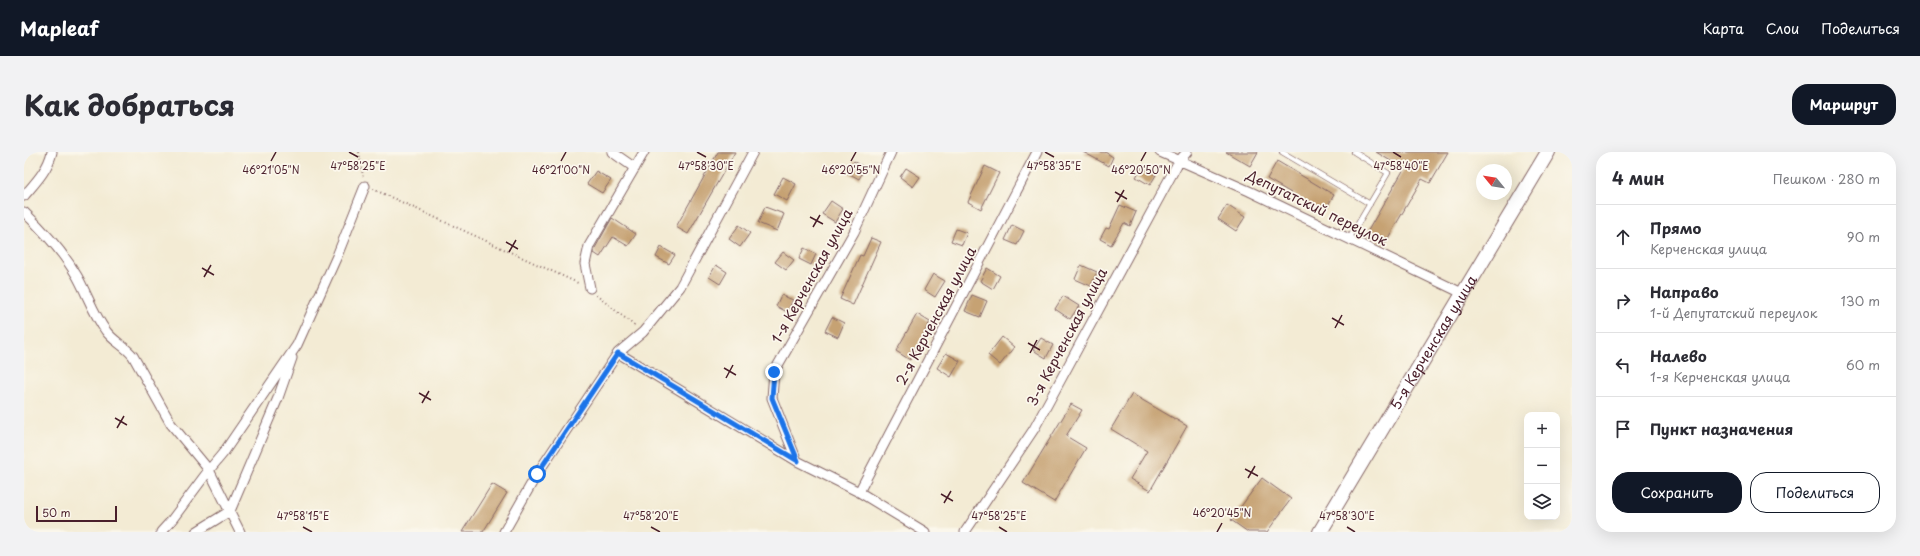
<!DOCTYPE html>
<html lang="ru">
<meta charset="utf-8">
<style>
body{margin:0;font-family:"Playpen Sans",sans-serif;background:#f2f2f3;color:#2b2b33}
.controls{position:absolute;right:12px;bottom:12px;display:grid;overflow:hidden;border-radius:8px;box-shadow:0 4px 16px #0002}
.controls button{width:36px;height:36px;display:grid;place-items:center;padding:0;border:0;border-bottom:1px solid #e1e1e2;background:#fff;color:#2b2b33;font:20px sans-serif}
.compass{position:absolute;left:1452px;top:12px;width:36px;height:36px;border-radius:50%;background:#fff;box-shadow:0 4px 16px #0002;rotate:300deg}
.scale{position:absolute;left:12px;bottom:10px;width:81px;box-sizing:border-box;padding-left:4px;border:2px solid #4a1f2b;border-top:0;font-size:11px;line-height:14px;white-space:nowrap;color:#4a1f2b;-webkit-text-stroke:3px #fbf7ec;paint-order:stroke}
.stop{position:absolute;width:12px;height:12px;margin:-9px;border:3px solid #1a73e8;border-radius:50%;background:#fff}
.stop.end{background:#1a73e8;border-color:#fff;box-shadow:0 1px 4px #0008}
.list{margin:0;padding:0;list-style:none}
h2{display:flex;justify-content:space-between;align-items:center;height:52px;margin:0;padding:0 16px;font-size:17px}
h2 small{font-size:13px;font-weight:400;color:#7c7c81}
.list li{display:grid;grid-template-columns:26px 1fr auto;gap:12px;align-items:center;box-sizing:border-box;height:64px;padding:0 16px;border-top:1px solid #e1e1e2}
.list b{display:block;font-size:15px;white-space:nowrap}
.list p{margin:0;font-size:13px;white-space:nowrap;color:#7c7c81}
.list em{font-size:13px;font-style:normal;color:#7c7c81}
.actions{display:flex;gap:8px;padding:12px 16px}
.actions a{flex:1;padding:9px 0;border:1px solid #111827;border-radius:16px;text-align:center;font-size:14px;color:#111827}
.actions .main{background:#111827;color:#fff}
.icon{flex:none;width:22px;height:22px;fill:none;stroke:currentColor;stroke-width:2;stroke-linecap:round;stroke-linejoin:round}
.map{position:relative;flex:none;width:1548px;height:380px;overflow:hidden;border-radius:16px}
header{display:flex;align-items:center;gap:24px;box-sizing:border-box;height:56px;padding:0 20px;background:#111827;color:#fff}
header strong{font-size:19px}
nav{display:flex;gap:22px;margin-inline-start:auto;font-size:14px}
.intro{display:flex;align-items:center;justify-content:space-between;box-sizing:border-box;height:96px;padding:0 24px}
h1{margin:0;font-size:28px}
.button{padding:10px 18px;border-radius:16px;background:#111827;color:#fff;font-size:14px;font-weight:700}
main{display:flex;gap:24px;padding:0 24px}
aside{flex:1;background:#fff;border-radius:16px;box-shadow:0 4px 16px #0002}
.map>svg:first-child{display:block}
.building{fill:#c6a273}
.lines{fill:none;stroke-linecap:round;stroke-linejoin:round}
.service-casing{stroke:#856666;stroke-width:6}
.minor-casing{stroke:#856666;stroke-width:11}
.primary-casing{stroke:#856666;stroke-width:16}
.path{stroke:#856666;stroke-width:2;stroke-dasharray:1 3;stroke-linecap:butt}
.service{stroke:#fff;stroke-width:4.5}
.minor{stroke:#fff;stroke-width:9}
.primary{stroke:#fff;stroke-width:14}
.route{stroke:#1a73e8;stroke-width:5}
.ticks{fill:none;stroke:#4a1f2b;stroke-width:1.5}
.labels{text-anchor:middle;stroke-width:3.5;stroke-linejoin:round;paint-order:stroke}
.street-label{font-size:14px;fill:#4a1f2b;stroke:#fbf7ec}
.ticks-label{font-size:10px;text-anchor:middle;fill:#4a1f2b;stroke:#fbf7ec;stroke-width:3.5;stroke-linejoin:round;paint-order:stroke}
</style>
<header>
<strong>Mapleaf</strong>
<nav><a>Карта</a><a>Слои</a><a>Поделиться</a></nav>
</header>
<div class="intro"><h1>Как добраться</h1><a class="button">Маршрут</a></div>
<main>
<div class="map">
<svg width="1548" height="380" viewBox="0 0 1548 380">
<rect width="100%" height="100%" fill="#fbf7ec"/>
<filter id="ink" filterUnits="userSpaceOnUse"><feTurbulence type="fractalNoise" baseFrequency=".025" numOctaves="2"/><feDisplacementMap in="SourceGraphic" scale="8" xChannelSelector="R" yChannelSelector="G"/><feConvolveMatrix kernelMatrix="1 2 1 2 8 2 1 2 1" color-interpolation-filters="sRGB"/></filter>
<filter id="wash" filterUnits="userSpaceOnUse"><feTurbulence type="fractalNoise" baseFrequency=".012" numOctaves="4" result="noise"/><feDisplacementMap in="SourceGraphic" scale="16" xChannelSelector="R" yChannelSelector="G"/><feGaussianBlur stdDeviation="0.9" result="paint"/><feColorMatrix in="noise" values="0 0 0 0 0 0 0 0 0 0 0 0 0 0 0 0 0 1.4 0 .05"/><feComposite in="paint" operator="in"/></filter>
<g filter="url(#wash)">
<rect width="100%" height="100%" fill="#f3ebd4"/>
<g id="blocks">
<!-- building -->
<path class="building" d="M 694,0 L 711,0 L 664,82 L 652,75 Z
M 1059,0 L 1081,0 L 1089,5 L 1085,14 Z
M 1202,0 L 1234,0 L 1226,14 Z
M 1352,0 L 1424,0 L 1406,31 L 1398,27 L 1360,93 L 1342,82 L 1380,17 Z
M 830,9 L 841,16 L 835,27 L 824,21 Z
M 1253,9 L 1310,43 L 1300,60 L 1243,27 Z
M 961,14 L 975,21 L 957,57 L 944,50 Z
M 1118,15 L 1132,23 L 1126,33 L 1112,25 Z
M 882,16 L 896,25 L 889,35 L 876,25 Z
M 572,19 L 587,28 L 578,41 L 563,32 Z
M 759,25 L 772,32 L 763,49 L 750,42 Z
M 807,49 L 819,57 L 811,70 L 798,62 Z
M 1096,53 L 1112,60 L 1106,74 L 1100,71 L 1087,93 L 1076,87 L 1082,76 L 1085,77 Z
M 1203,53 L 1221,65 L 1212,79 L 1194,67 Z
M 741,55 L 760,62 L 753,79 L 734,71 Z
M 588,66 L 612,82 L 604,94 L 589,85 L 576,105 L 570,101 L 571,96 Z
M 715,73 L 726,81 L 716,95 L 705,87 Z
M 988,73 L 1000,79 L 993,93 L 981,88 Z
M 932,77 L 943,81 L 938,93 L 927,89 Z
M 847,86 L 857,90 L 829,153 L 816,147 L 836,103 L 839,104 Z
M 637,95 L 651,103 L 645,112 L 632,105 Z
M 780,96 L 792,102 L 787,113 L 775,107 Z
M 759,100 L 770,108 L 762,118 L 751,110 Z
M 692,113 L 703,120 L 696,132 L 685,125 Z
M 1057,113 L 1073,120 L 1067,134 L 1051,127 Z
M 963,116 L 976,124 L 969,137 L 956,129 Z
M 909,122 L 921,129 L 911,145 L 900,138 Z
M 757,143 L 769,148 L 763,160 L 752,154 Z
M 948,143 L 963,149 L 956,165 L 941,159 Z
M 1039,144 L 1055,154 L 1046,167 L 1031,157 Z
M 893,162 L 906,170 L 886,208 L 872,199 Z
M 808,165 L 820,171 L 814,185 L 801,179 Z
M 978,185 L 990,195 L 976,213 L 964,203 Z
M 1017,186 L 1029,193 L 1022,206 L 1009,198 Z
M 922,201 L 936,209 L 927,225 L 913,216 Z
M 1108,242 L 1163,274 L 1126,339 L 1106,327 L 1123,299 L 1087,277 Z
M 1047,252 L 1058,258 L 1042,284 L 1062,296 L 1030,350 L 999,331 Z
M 1238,326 L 1267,347 L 1243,380 L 1224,380 L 1207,368 Z
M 468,332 L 483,341 L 459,380 L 438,380 Z"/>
</g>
</g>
<g filter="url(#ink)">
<use href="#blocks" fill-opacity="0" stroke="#856666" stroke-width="1"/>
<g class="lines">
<!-- service casing -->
<g class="service-casing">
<path id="service" d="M 1258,0 L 1346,52
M 1325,87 L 1364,21 L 1330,0"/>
</g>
<!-- minor casing -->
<g class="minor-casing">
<path id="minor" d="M 588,0 L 611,16
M 1136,0 L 1225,39 L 1438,141
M 0,44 C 11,31 24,18 28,0
M 0,60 C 20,79 39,100 53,124 C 63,142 70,163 82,179 C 89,189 101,194 109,204 L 147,272 L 185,318 L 216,380
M 566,136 L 561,112 L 565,94 L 620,0
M 594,201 L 773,309 L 835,340 L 901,380
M 773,309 L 748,246 L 750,220 L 830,80 L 867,0
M 835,340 L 1013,0
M 137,380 L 147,369 L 185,318 L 200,300 L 273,193 L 313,104 L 341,34
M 172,380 L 206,359 L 254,246 L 268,206
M 480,380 L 513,322 L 594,201 L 619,180 L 656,135 L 729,0
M 941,380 L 1010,277 L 1155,9 L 1163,0"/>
</g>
<!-- primary casing -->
<g class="primary-casing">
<g id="primary">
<path id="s1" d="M 1296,380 L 1524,0"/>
</g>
</g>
<!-- path -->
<path class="path" d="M 335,0 L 339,24
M 349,37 L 556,132
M 572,143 L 611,174"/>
<!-- service -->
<use href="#service" class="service"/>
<!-- minor -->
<use href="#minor" class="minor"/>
<!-- primary -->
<use href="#primary" class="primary"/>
</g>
</g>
<g class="lines" filter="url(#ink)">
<!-- route -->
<path class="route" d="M 513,322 L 594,201 L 774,309 L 748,246 L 750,220"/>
</g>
<!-- ticks -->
<path class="ticks" d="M 325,0 L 334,5M 673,0 L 682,5M 1021,0 L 1030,5M 1369,0 L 1377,5M 247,9 L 252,0M 537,9 L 542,0M 827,9 L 832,0M 1117,9 L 1122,0M 1091,40 L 1103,47M 1093,50 L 1100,38M 786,65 L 799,72M 789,75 L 796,63M 482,90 L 494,97M 485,100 L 492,88M 178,116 L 190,123M 180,125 L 187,113M 1308,166 L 1320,173M 1311,176 L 1318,163M 1004,191 L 1016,198M 1006,201 L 1013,188M 700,216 L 712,223M 702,226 L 709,213M 395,241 L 407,248M 398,251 L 405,239M 91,266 L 103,273M 93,276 L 100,264M 1221,317 L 1234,324M 1224,326 L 1231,314M 917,342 L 929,349M 920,351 L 927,339M 279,375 L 288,380M 627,375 L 636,380M 975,375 L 983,380M 1323,375 L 1331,380M 1193,380 L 1198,371"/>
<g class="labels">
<!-- street labels -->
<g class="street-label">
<text transform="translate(1293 56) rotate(26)" y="5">Депутатский переулок</text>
<text transform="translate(788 124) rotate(-61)" y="5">1-я Керченская улица</text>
<text transform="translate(912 164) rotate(-62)" y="5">2-я Керченская улица</text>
<text transform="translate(1043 185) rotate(-62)" y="5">3-я Керченская улица</text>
<text dy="5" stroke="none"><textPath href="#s1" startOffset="221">5-я Керченская улица</textPath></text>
</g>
</g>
<g class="ticks-label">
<text x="334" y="18">47°58'25"E</text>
<text x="682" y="18">47°58'30"E</text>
<text x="1030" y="18">47°58'35"E</text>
<text x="1377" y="18">47°58'40"E</text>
<text x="247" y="22">46°21'05"N</text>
<text x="537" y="22">46°21'00"N</text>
<text x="827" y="22">46°20'55"N</text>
<text x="1117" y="22">46°20'50"N</text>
<text x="1198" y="365">46°20'45"N</text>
<text x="279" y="368">47°58'15"E</text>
<text x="627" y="368">47°58'20"E</text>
<text x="975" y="368">47°58'25"E</text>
<text x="1323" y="368">47°58'30"E</text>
</g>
</svg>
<div class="controls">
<button>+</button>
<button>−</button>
<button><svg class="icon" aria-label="layers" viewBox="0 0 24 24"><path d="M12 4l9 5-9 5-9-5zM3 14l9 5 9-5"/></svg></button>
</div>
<svg class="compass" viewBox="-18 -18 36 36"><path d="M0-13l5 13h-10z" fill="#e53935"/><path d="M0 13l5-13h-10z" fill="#7c7c81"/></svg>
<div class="scale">50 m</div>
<div class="stop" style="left:513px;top:322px"></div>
<div class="stop end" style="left:750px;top:220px"></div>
</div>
<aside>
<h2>4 мин<small>Пешком · 280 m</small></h2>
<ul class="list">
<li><svg class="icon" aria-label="ahead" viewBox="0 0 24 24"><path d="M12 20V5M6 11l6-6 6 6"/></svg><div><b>Прямо</b><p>Керченская улица</p></div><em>90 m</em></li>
<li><svg class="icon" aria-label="right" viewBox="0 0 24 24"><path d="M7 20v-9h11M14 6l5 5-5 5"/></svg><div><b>Направо</b><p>1-й Депутатский переулок</p></div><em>130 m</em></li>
<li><svg class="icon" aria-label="left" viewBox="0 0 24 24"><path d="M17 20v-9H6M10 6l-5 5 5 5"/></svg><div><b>Налево</b><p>1-я Керченская улица</p></div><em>60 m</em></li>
<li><svg class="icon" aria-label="arrive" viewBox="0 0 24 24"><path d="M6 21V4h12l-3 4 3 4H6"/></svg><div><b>Пункт назначения</b></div></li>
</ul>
<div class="actions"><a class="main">Сохранить</a><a>Поделиться</a></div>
</aside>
</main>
